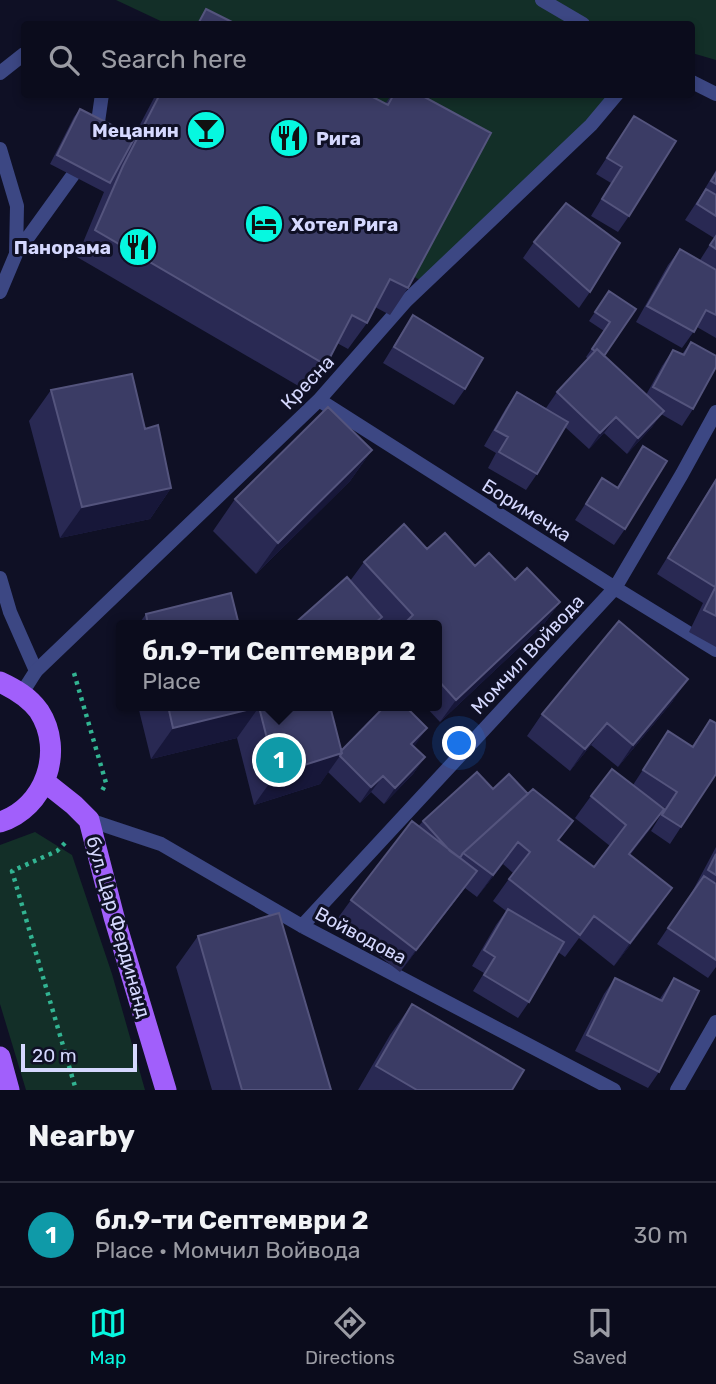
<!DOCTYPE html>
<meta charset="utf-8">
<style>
body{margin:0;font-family:Rubik,sans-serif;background:#191a29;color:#f1f3f6}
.scale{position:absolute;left:21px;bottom:18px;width:116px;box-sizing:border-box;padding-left:7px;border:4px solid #d5d8fe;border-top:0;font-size:19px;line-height:24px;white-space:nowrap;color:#d5d8fe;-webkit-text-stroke:5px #0f1025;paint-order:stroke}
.you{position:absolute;left:460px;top:744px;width:24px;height:24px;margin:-18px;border:5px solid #fff;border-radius:50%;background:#1a73e8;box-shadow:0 0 0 10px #1a73e833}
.badge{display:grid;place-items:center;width:46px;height:46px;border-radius:50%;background:#06f8e0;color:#fff;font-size:23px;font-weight:700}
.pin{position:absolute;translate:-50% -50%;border:4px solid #fff;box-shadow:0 2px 7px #0006}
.popup{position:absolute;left:116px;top:620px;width:326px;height:91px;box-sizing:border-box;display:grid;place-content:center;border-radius:7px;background:#0b0c1c;filter:drop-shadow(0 2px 5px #0005);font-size:23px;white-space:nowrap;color:#9a9ba3}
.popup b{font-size:26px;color:#f1f3f6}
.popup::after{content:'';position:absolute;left:50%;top:100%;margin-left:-14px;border:14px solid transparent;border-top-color:#0b0c1c}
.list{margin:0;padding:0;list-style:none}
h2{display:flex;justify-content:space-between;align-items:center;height:91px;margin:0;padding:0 28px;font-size:30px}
h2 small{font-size:23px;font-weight:400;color:#9a9ba3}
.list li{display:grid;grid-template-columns:46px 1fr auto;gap:21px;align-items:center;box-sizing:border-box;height:105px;padding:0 28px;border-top:2px solid #2b2c3b}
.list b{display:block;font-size:26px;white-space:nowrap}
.list p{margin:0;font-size:23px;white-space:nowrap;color:#9a9ba3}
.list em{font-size:23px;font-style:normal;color:#9a9ba3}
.icon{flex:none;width:38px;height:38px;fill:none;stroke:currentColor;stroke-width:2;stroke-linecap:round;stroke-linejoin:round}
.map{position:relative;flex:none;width:716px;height:1090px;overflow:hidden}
.search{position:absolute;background:#0b0c1c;box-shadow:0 4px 10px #0003;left:21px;right:21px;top:21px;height:77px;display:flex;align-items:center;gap:18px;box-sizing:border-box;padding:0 24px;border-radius:7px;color:#9a9ba3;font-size:26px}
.sheet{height:196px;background:#0b0c1c}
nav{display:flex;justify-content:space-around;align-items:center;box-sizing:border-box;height:98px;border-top:2px solid #2b2c3b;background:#0b0c1c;font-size:19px;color:#9a9ba3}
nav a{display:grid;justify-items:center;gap:4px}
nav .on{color:#06f8e0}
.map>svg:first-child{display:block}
.green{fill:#132f28}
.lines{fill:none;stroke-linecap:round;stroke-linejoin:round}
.path{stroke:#32b492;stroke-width:4.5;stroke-dasharray:3.5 5;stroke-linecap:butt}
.lane{stroke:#3c4783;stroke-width:14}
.street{stroke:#3c4783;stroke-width:14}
.primary{stroke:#a15ffb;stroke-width:21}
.wall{fill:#292953}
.shaded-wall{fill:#171739}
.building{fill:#3b3c65;stroke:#54547d;stroke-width:2}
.labels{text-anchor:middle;stroke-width:6;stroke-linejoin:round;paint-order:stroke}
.poi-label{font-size:19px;font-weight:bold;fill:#d5d8fe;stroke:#0f1025;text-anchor:end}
.street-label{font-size:19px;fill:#d5d8fe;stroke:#0f1025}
</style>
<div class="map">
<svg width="716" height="1090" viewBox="0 0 716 1090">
<rect width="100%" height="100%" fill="#0f1025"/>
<!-- green -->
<path class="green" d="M 116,0 L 716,0 L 716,60 L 692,53 L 692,24 L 167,24 Z
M 299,95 L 617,95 L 425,283 L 411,275 Z
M 35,832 L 72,855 L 112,974 L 145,1090 L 26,1090 L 0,1004 L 0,845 Z"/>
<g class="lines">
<!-- path -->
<path class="path" d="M 74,673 L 106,783 L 102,791
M 65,843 L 57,851 L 12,871 L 76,1090"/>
<!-- lane -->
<path class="lane" d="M 0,73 L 24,54
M 94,134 L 97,129 L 102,94
M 0,149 L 17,206 L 16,254
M 0,292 L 16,254 L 73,175 L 82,158
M 0,578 L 10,612 L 36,671"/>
<!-- street -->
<path class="street" d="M 542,0 L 583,24
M 692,82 L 716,94
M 319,400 L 615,588 L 716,650
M 22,693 L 36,671 L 319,400 L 406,301 L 591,125 L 617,94
M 89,820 L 161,844 L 302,926 L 614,1090
M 302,926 L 615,588 L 682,474 L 716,412
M 677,1090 L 716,1022"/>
<!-- primary -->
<path class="primary" d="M 0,682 C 15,689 29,697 39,711 C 65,751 45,808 0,822
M 45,782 L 74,805 L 89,820 L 114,917 L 166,1090
M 0,1057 L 9,1090"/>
</g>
<!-- wall -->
<path class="wall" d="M 156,94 L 367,94 L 385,104 L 392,94 L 419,94 L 408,288 L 390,315 L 375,307 L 367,323 L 348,349 L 337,343 L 326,365 L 307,391 L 77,257 L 104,192 L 50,164 L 74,117 L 80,109 L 134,136 Z
M 634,116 L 629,216 L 618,232 L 591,216 L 611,183 L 596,174 Z
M 716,170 L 716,338 L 697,327 L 682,348 L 636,322 L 668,265 L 680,249 L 700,260 L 714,238 L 685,220 L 700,197 Z
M 534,242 L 590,292 L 579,308 L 523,258 Z
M 609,291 L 636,309 L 604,356 L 646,395 L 662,366 L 673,350 L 682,354 L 691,342 L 693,409 L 682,426 L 661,414 L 652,427 L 627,454 L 604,433 L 589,449 L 565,427 L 537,474 L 526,490 L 488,468 L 496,453 L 484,446 L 506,408 L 517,392 L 546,408 L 557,392 L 588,359 L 586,357 L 604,331 L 589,321 Z
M 413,315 L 465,389 L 454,405 L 383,363 L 402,332 Z
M 51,390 L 145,429 L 171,488 L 150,519 L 60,538 L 29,421 Z
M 643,446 L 625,529 L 614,545 L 575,520 L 602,478 L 617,487 Z
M 372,450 L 350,481 L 256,574 L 213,531 L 235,499 Z
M 716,479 L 716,647 L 689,632 L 703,603 L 657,574 Z
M 427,549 L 515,580 L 560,602 L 544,624 L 440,722 L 425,706 L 437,706 L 437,625 L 386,625 L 381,619 L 376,625 L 373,625 L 350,581 L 364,562 Z
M 146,614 L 239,625 L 138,625 Z
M 673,701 L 618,767 L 591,745 L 570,771 L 527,736 L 542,714 Z
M 138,706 L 330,706 L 341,751 L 416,744 L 413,746 L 425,757 L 413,774 L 384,804 L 371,792 L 360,803 L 328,772 L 320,784 L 254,805 L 237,738 L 151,759 Z
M 710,720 L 681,827 L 670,844 L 651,831 L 665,808 L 651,799 L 664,809 L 630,855 L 657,910 L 614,966 L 579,938 L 565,957 L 558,952 L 529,1002 L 518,1018 L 473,991 L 484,973 L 472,966 L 496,925 L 506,911 L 493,901 L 513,873 L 503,864 L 477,897 L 465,888 L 400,972 L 335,922 L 351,900 L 423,821 L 493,789 L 528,794 L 573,821 L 559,840 L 594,867 L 610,846 L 575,818 L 591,796 L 633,785 L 668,731 L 692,746 Z
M 716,847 L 716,967 L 708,978 L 657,944 L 692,892 Z
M 198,936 L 331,1090 L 212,1090 L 176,967 Z
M 615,978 L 659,1000 L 674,978 L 659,1072 L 648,1088 L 575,1051 L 604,994 Z
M 412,1004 L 512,1090 L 358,1090 L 390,1035 Z"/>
<!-- shaded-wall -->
<path class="shaded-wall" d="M 664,411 L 652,427 L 627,454 L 638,438 Z
M 616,417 L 604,433 L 589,449 L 600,433 Z
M 372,450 L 350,481 L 256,574 L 278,543 Z
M 171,488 L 150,519 L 60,538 L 82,507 Z
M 560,602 L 544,624 L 440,722 L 456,700 Z
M 688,679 L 673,701 L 618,767 L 633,745 Z
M 259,707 L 237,738 L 151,759 L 173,728 Z
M 607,723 L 591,745 L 570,771 L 585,749 Z
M 427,728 L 416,744 L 400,760 L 411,744 Z
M 342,753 L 320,784 L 254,805 L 276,774 Z
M 425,757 L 413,774 L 384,804 L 395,788 Z
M 383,776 L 371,792 L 360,803 L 371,787 Z
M 664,809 L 649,831 L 614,876 L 629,854 Z
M 518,842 L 503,864 L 477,897 L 493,875 Z
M 477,871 L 461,893 L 400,972 L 416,950 Z
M 672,888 L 657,910 L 614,966 L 630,943 Z"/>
<!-- building -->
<path class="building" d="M 206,9 L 236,24 L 198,24 Z
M 160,94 L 367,94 L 388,105 L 394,94 L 419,94 L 491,133 L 408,288 L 390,279 L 367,323 L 352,315 L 326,365 L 95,230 L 123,166 Z
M 80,109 L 135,137 L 110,183 L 57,155 Z
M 634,116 L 676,141 L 629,216 L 602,199 L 622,167 L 607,158 Z
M 716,173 L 716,184 L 711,181 Z
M 706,189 L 716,195 L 716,216 L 697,204 Z
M 566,203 L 620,243 L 590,292 L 534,242 Z
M 716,236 L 716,249 L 710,245 Z
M 680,249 L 716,270 L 716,315 L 706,310 L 694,332 L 647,306 Z
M 609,291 L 636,309 L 604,356 L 597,349 L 595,351 L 592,349 L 610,322 L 595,312 Z
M 413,315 L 483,358 L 465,389 L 394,347 Z
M 691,342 L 716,356 L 716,367 L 693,409 L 653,387 L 673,350 L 684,355 Z
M 597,349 L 664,411 L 638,438 L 616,417 L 600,433 L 557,392 Z
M 132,374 L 145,429 L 158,425 L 171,488 L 82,507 L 51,390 Z
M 517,392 L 568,422 L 537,474 L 499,452 L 508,437 L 495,430 Z
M 328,407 L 372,450 L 278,543 L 235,499 Z
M 643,446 L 667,461 L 625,529 L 586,504 L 602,478 L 618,488 Z
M 716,480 L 716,584 L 715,587 L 668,558 Z
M 404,524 L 427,549 L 445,533 L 475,566 L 489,553 L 515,580 L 527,568 L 560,602 L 456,700 L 437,679 L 437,625 L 403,625 L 413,615 L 364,562 Z
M 347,577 L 382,617 L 373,625 L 293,625 Z
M 716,586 L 716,616 L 704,610 Z
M 231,593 L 239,625 L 148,625 L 146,614 Z
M 619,621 L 688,679 L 633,745 L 607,723 L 585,749 L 542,714 Z
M 168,706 L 330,706 L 342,753 L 276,774 L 259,707 L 173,728 Z
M 385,706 L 405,706 L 427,728 L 411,744 L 425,757 L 395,788 L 383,776 L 371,787 L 340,756 L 342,753 L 341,751 Z
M 710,720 L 716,723 L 716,774 L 681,827 L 662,815 L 677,792 L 643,770 L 668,731 L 693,747 Z
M 612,769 L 664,809 L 629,854 L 672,888 L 630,943 L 594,916 L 580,935 L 509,879 L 530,852 L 518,842 L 493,875 L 463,853 L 533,789 L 573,821 L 558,840 L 594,867 L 626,825 L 591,796 Z
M 477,772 L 493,789 L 509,774 L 528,794 L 463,853 L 460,858 L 450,851 L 423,821 Z
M 412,821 L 477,871 L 416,950 L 351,900 Z
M 716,854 L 716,875 L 708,870 Z
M 704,876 L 716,884 L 716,960 L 668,928 Z
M 508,909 L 564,942 L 529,1002 L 484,975 L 495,957 L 484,950 Z
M 279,913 L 331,1090 L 242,1090 L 198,936 Z
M 615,978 L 662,1001 L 674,978 L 699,991 L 659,1072 L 587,1035 Z
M 412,1004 L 524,1070 L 512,1090 L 417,1090 L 376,1066 Z"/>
<!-- icons -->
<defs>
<g id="bar-disc" transform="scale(2.0125)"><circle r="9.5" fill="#06f8e0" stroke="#0f1025"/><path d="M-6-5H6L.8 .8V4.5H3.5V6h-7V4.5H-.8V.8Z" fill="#111"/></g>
<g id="restaurant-disc" transform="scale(2.0125)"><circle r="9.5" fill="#06f8e0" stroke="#0f1025"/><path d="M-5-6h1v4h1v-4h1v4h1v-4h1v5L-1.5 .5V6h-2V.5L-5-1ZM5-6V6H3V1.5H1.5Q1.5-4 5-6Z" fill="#111"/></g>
<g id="hotel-disc" transform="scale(2.0125)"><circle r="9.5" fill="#06f8e0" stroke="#0f1025"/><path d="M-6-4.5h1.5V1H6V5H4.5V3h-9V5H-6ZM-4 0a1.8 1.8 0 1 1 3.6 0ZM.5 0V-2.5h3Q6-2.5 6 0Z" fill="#111"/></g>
</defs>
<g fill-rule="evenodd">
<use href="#bar-disc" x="206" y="130"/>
<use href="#restaurant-disc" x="289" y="138"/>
<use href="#hotel-disc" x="264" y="224"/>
<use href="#restaurant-disc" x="138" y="247"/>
</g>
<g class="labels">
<!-- poi labels -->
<g class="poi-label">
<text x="179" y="137">Мецанин</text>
<text x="316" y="145" text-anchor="start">Рига</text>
<text x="291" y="231" text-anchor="start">Хотел Рига</text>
<text x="111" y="254">Панорама</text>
</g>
<!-- street labels -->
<g class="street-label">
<text transform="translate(307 382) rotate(-46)" y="7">Кресна</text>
<text transform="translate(527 510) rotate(32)" y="7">Боримечка</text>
<text transform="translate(527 654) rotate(-47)" y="7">Момчил Войвода</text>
<text transform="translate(119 927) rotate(74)" y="7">бул. Цар Фердинанд</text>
<text transform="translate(361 935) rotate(28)" y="7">Войводова</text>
</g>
</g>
</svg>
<div class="scale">20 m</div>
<div class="you"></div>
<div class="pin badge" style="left:279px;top:760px;background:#0f9aa8">1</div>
<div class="popup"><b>бл.9-ти Септември 2</b>Place</div>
<div class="search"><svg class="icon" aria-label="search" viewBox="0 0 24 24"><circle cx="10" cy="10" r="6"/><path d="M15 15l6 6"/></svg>Search here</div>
</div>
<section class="sheet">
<h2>Nearby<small></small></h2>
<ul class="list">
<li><span class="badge" style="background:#0f9aa8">1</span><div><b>бл.9-ти Септември 2</b><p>Place · Момчил Войвода</p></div><em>30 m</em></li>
</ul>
</section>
<nav>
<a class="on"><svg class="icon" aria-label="map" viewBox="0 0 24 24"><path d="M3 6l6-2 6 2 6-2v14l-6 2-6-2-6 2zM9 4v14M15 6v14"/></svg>Map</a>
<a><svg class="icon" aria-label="directions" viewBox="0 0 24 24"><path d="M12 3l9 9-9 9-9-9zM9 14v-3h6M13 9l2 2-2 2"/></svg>Directions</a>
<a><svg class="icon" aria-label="saved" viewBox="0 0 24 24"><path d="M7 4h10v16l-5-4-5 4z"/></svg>Saved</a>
</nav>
